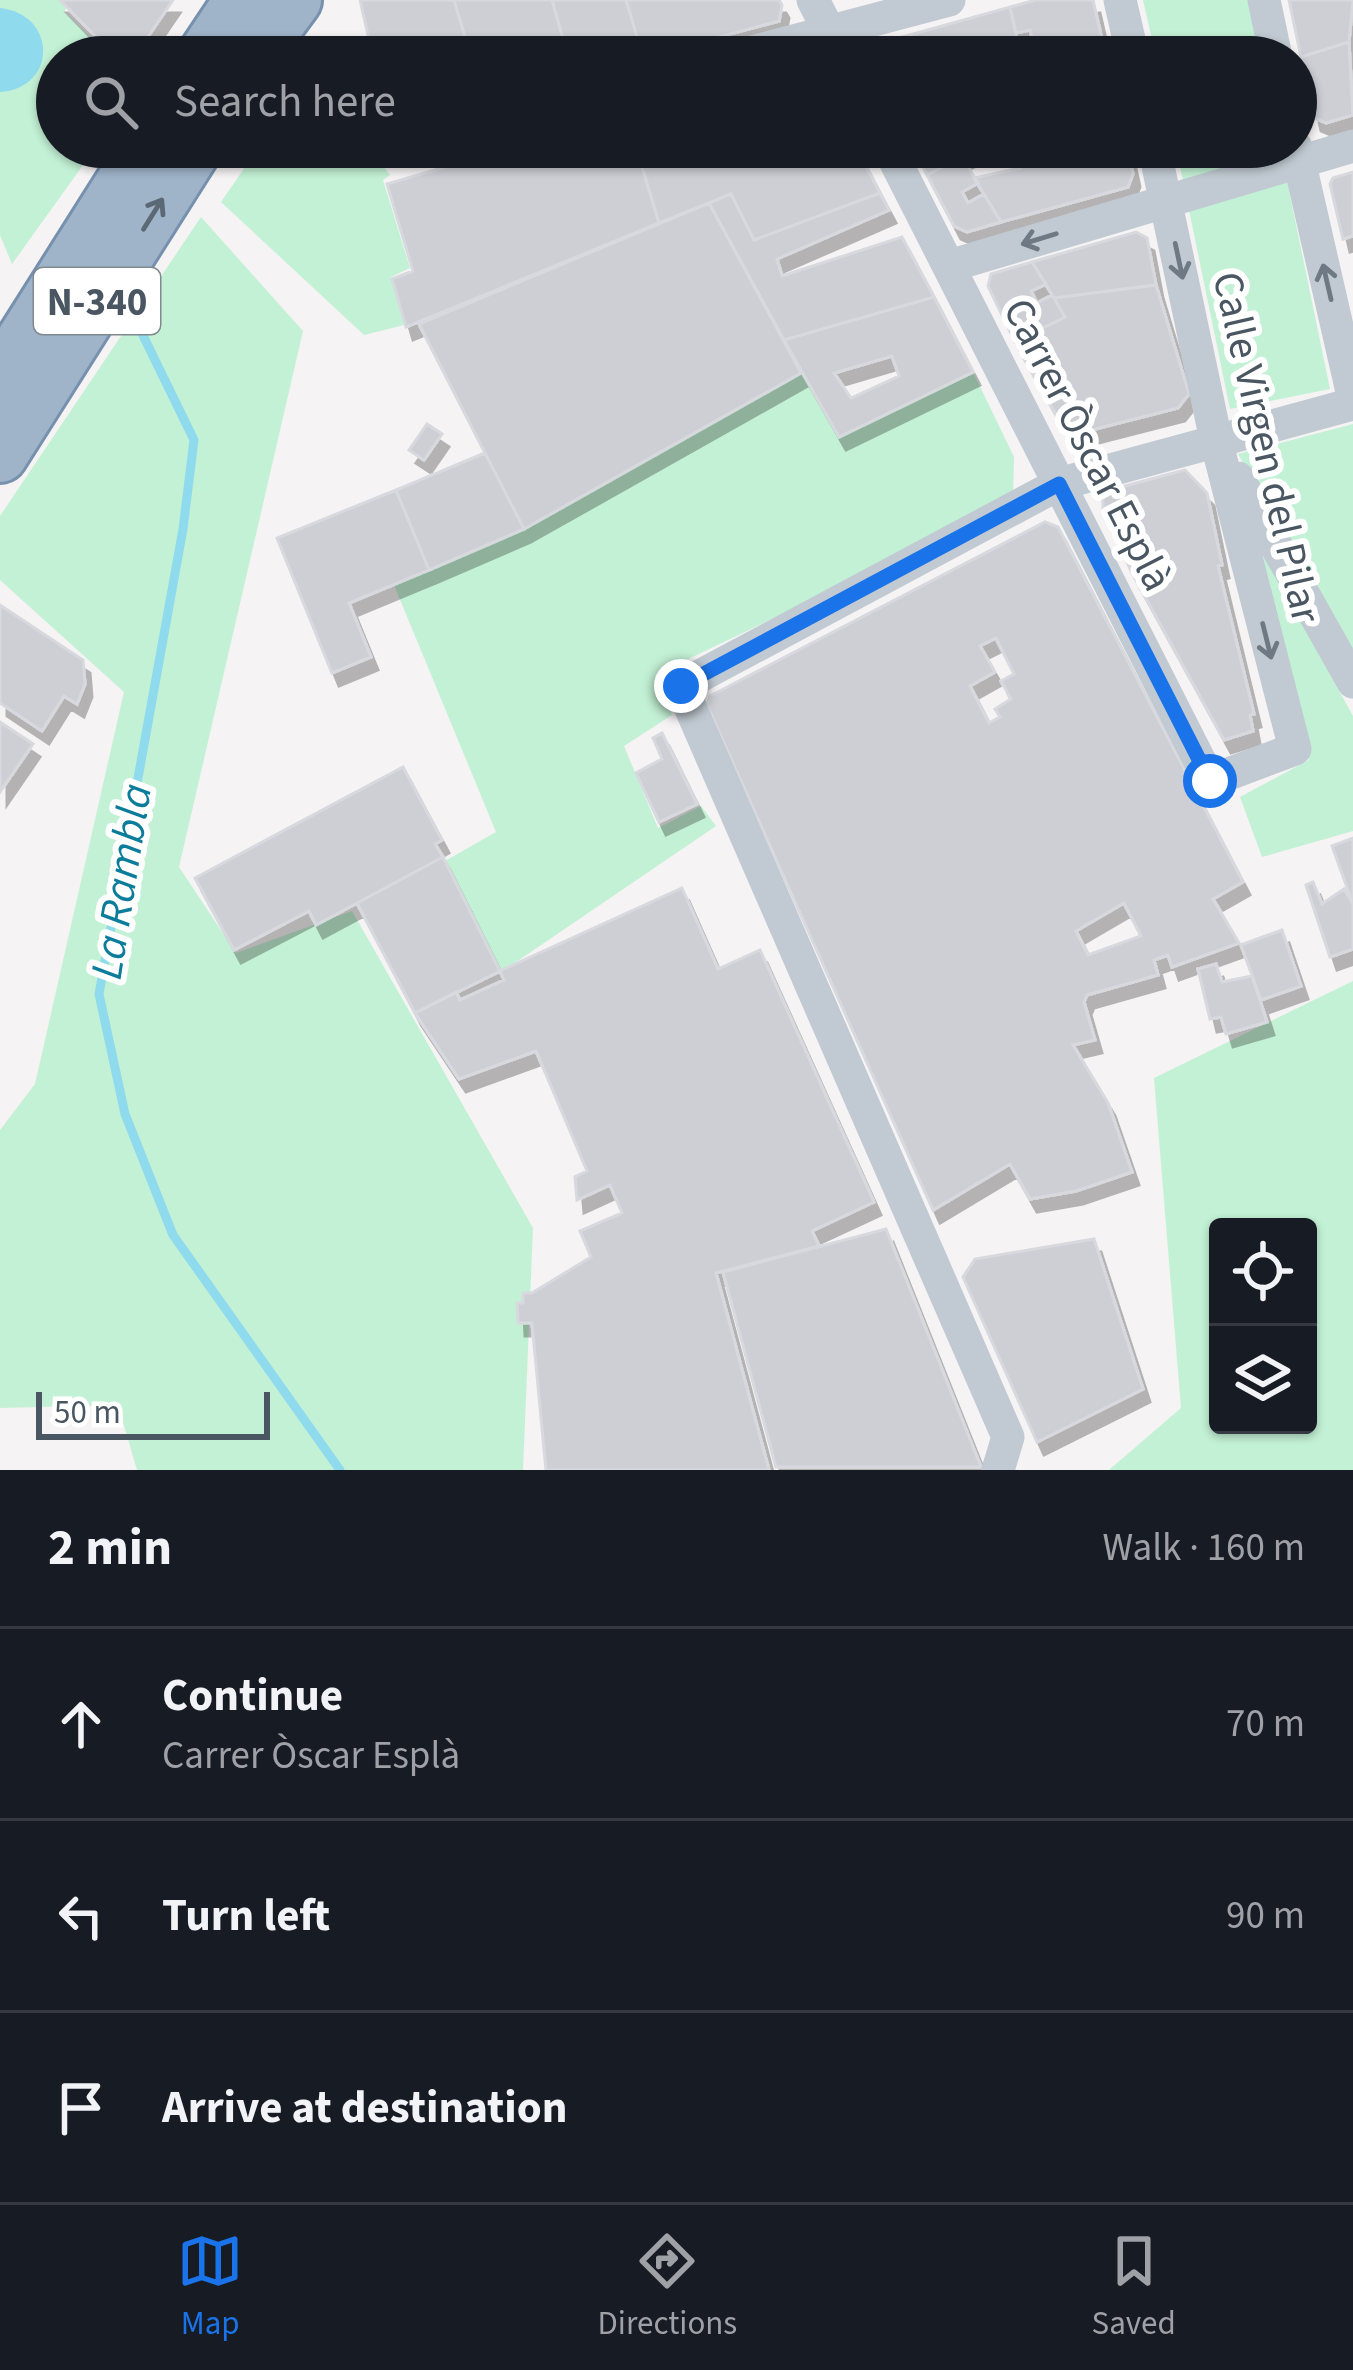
<!DOCTYPE html>
<meta charset="utf-8">
<style>
body{margin:0;font-family:"Source Sans 3",sans-serif;background:#242831;color:#f1f3f6}
.controls{position:absolute;right:36px;bottom:36px;display:grid;overflow:hidden;border-radius:12px;box-shadow:0 3px 9px #0004}
.controls button{width:108px;height:108px;display:grid;place-items:center;padding:0;border:0;border-bottom:3px solid #363941;background:#171b24;color:#f1f3f6;font:60px sans-serif}
.scale{position:absolute;left:36px;bottom:30px;width:234px;box-sizing:border-box;padding-left:12px;border:6px solid #4a5661;border-top:0;font-size:33px;line-height:42px;white-space:nowrap;color:#4a5661;-webkit-text-stroke:9px #fff;paint-order:stroke}
.stop{position:absolute;width:36px;height:36px;margin:-27px;border:9px solid #1a73e8;border-radius:50%;background:#fff}
.stop.end{background:#1a73e8;border-color:#fff;box-shadow:0 3px 12px #0008}
.list{margin:0;padding:0;list-style:none}
h2{display:flex;justify-content:space-between;align-items:center;height:156px;margin:0;padding:0 48px;font-size:51px}
h2 small{font-size:39px;font-weight:400;color:#9ea1a6}
.list li{display:grid;grid-template-columns:78px 1fr auto;gap:36px;align-items:center;box-sizing:border-box;height:192px;padding:0 48px;border-top:3px solid #363941}
.list b{display:block;font-size:45px;white-space:nowrap}
.list p{margin:0;font-size:39px;white-space:nowrap;color:#9ea1a6}
.list em{font-size:39px;font-style:normal;color:#9ea1a6}
.icon{flex:none;width:66px;height:66px;fill:none;stroke:currentColor;stroke-width:2;stroke-linecap:round;stroke-linejoin:round}
.map{position:relative;flex:none;width:1353px;height:1470px;overflow:hidden}
.search{position:absolute;background:#171b24;box-shadow:0 3px 9px #0004;left:36px;right:36px;top:36px;height:132px;display:flex;align-items:center;gap:30px;box-sizing:border-box;padding:0 42px;border-radius:66px;color:#9ea1a6;font-size:45px}
.sheet{height:732px;background:#171b24}
nav{display:flex;justify-content:space-around;align-items:center;box-sizing:border-box;height:168px;border-top:3px solid #363941;background:#171b24;font-size:33px;color:#9ea1a6}
nav a{display:grid;justify-items:center;gap:6px}
nav .on{color:#1a73e8}
.map>svg:first-child{display:block}
.green{fill:#c3f1d5;fill-rule:evenodd}
.water{fill:#90daee}
.lines{fill:none;stroke-linecap:round;stroke-linejoin:round}
.stream{stroke:#90daee;stroke-width:9}
.building{fill:#cdcfd5;stroke:#d7d9de;stroke-width:3;fill-rule:evenodd;filter:url(#shadow)}
.trunk-casing{stroke:#7690ad;stroke-width:60}
.minor{stroke:#c1cad2;stroke-width:33}
.trunk{stroke:#9fb4c9;stroke-width:54}
.oneway{stroke:#5b6976}
.oneway2{stroke:#6e7983}
.route{stroke:#1a73e8;stroke-width:15}
.labels{text-anchor:middle;stroke-width:12;stroke-linejoin:round;paint-order:stroke}
.shield{fill:#fff;stroke:#808990;stroke-width:3}
.shield-label{font-size:39px;font-weight:bold;fill:#4a5661}
.street-label{font-size:42px;fill:#4a5661;stroke:#fff}
.water-label{font-size:45px;font-style:italic;fill:#0c7c9b;stroke:#fff}
</style>
<div class="map">
<svg width="1353" height="1470" viewBox="0 0 1353 1470">
<defs>
<filter id="shadow"><feDropShadow dx="7" dy="13" stdDeviation="0" flood-color="#0004"/></filter>
</defs>
<rect width="100%" height="100%" fill="#f5f3f3"/>
<!-- green -->
<path class="green" d="M 0,0 L 71,0 L 64,12 L 110,57 L 57,57 L 57,147 L 96,147 L 12,264 L 0,235 Z
M 1143,0 L 1249,0 L 1261,57 L 1156,57 Z
M 259,147 L 369,147 L 390,175 L 383,180 L 410,268 L 391,277 L 404,325 L 364,335 L 221,202 Z
M 1176,147 L 1280,147 L 1330,389 L 1230,409 Z
M 201,217 L 303,331 L 179,867 L 236,953 L 352,911 L 533,1228 L 523,1470 L 137,1470 L 118,1405 L 0,1408 L 0,1130 L 35,1084 L 124,692 L 0,580 L 0,516 Z
M 973,372 L 1014,457 L 1013,503 L 655,675 L 672,715 L 624,746 L 658,828 L 701,806 L 716,826 L 500,973 L 445,861 L 496,832 L 394,585 L 524,529 L 801,373 L 839,437 Z
M 1353,424 L 1353,652 L 1238,454 Z
M 1246,522 L 1353,716 L 1353,831 L 1262,857 L 1240,797 L 1309,760 Z
M 1353,981 L 1353,1470 L 1109,1470 L 1181,1408 L 1154,1078 ZM 1218,1227 L 1308,1227 L 1308,1425 L 1218,1425 Z"/>
<!-- water -->
<path class="water" d="M 0,8 C 57,14 58,88 0,92 Z"/>
<g class="lines">
<!-- stream -->
<path class="stream" d="M 134,317 L 194,440 L 183,529 L 99,994 L 125,1114 L 173,1235 L 340,1470"/>
</g>
<!-- building -->
<path class="building" d="M 60,0 L 173,0 L 134,57 L 120,57 L 104,45 Z
M 454,0 L 552,0 L 568,57 L 471,57 Z
M 454,0 L 466,41 L 412,57 L 373,57 L 360,0 Z
M 552,0 L 626,0 L 643,57 L 568,57 Z
M 626,0 L 779,0 L 782,5 L 779,21 L 643,57 Z
M 1036,0 L 1093,0 L 1106,57 L 1037,57 L 1030,30 L 1016,33 L 1010,7 Z
M 1289,0 L 1353,0 L 1349,42 L 1301,57 Z
M 1010,7 L 1021,57 L 866,57 L 870,46 Z
M 1349,42 L 1353,115 L 1326,123 L 1314,118 L 1301,57 Z
M 514,147 L 636,147 L 659,223 L 406,327 L 392,279 L 413,271 L 387,184 Z
M 636,147 L 856,147 L 880,193 L 754,240 L 731,194 L 659,223 Z
M 913,147 L 981,147 L 927,175 Z
M 1038,147 L 1127,147 L 1133,174 L 1128,187 L 1001,222 L 974,178 L 1020,168 L 1019,163 L 1040,158 Z
M 962,157 L 978,183 L 962,192 L 968,203 L 984,194 L 1001,222 L 967,232 L 954,226 L 927,175 Z
M 1353,172 L 1353,236 L 1343,239 L 1330,184 L 1333,178 Z
M 880,193 L 889,210 L 777,259 L 782,276 L 902,237 L 934,297 L 784,340 L 709,203 L 731,194 L 754,240 Z
M 709,203 L 801,373 L 524,529 L 419,324 Z
M 1136,232 L 1147,238 L 1156,285 L 1054,298 L 1032,262 Z
M 1032,262 L 1046,284 L 1031,291 L 1037,303 L 1052,295 L 1065,317 L 1015,342 L 988,286 L 991,274 Z
M 1156,285 L 1189,394 L 1178,408 L 1068,436 L 1015,342 L 1065,317 L 1054,298 Z
M 934,297 L 973,372 L 839,437 L 784,340 ZM 892,356 L 899,376 L 851,398 L 834,373 Z
M 427,424 L 442,434 L 424,460 L 409,450 Z
M 485,453 L 524,529 L 429,570 L 396,490 Z
M 1185,470 L 1207,493 L 1222,565 L 1218,566 L 1254,714 L 1250,715 L 1253,731 L 1224,740 L 1132,573 L 1103,508 L 1103,496 L 1114,489 Z
M 396,490 L 429,570 L 349,603 L 371,657 L 332,673 L 277,538 Z
M 1045,522 L 1058,527 L 1243,882 L 1213,899 L 1239,943 L 1172,967 L 1168,955 L 1154,960 L 1158,975 L 1087,995 L 1084,1002 L 1095,1040 L 1073,1045 L 1108,1103 L 1132,1172 L 1076,1191 L 1030,1199 L 1010,1164 L 933,1210 L 707,705 L 710,696 ZM 996,638 L 1014,674 L 1001,681 L 1011,699 L 995,709 L 1000,717 L 989,723 L 970,686 L 995,672 L 980,646 ZM 1124,903 L 1141,936 L 1088,955 L 1076,931 Z
M 0,605 L 83,660 L 85,684 L 77,704 L 64,696 L 42,731 L 0,703 Z
M 0,722 L 33,744 L 0,792 Z
M 662,733 L 697,804 L 659,822 L 636,773 L 662,759 L 653,738 Z
M 403,767 L 442,840 L 435,844 L 443,857 L 316,925 L 309,911 L 234,950 L 195,878 Z
M 1353,838 L 1353,904 L 1332,846 Z
M 443,857 L 500,971 L 415,1013 L 357,903 Z
M 1313,882 L 1322,904 L 1344,889 L 1353,904 L 1353,949 L 1330,957 L 1306,885 Z
M 682,888 L 718,969 L 760,950 L 874,1202 L 812,1231 L 819,1246 L 716,1273 L 769,1470 L 546,1470 L 532,1323 L 518,1323 L 517,1303 L 523,1303 L 523,1293 L 532,1293 L 591,1257 L 580,1231 L 622,1213 L 610,1185 L 577,1200 L 575,1177 L 587,1171 L 536,1051 L 459,1079 L 415,1013 L 456,992 L 460,1000 L 504,980 L 500,971 Z
M 1282,930 L 1301,986 L 1261,1000 L 1241,945 Z
M 1216,964 L 1222,982 L 1252,976 L 1267,1022 L 1226,1034 L 1221,1017 L 1210,1019 L 1198,969 Z
M 886,1229 L 981,1467 L 776,1467 L 723,1272 Z
M 1094,1239 L 1143,1389 L 1037,1442 L 963,1277 L 975,1259 Z"/>
<g class="lines">
<!-- trunk casing -->
<g class="trunk-casing">
<path id="trunk" d="M 204,57 L 242,0
M 252,57 L 294,0
M 0,378 L 146,147
M 0,455 L 195,147"/>
</g>
<!-- minor -->
<path class="minor" d="M 813,0 L 842,57
M 1120,0 L 1133,57
M 1264,0 L 1276,57
M 733,57 L 949,0
M 888,147 L 1210,781 L 1295,749 L 1216,440 L 1154,147
M 1296,147 L 1353,396
M 949,266 L 1353,146
M 1238,478 L 1353,682
M 998,1470 L 1008,1437 L 681,686 L 1059,484 L 1353,404"/>
<!-- trunk -->
<use href="#trunk" class="trunk"/>
</g>
<!-- one-way arrows -->
<defs><path id="oneway-shaft" d="M-6 0H5M1.5-3L5.5 0L1.5 3" fill="none" stroke-width="1.6" stroke-linecap="round" stroke-linejoin="round" transform="scale(3)"/></defs>
<use class="oneway" href="#oneway-shaft" transform="translate(153 214) rotate(-58)"/>
<g class="oneway2">
<use href="#oneway-shaft" transform="translate(1039 239) rotate(163)"/>
<use href="#oneway-shaft" transform="translate(1179 261) rotate(78)"/>
<use href="#oneway-shaft" transform="translate(1327 282) rotate(-103)"/>
<use href="#oneway-shaft" transform="translate(1267 641) rotate(76)"/>
</g>
<g class="lines">
<!-- route -->
<path class="route" d="M 681,686 L 1059,484 L 1210,781"/>
</g>
<g class="labels">
<!-- shield labels -->
<rect class="shield" x="34" y="268" width="126" height="66" rx="9"/>
<g class="shield-label">
<text x="97" y="315">N-340</text>
</g>
<!-- street labels -->
<g class="street-label">
<text transform="translate(1089 444) rotate(63)" y="15">Carrer Òscar Esplà</text>
<text transform="translate(1268 447) rotate(77)" y="15">Calle Virgen del Pilar</text>
</g>
<!-- water labels -->
<g class="water-label">
<text transform="translate(120 881) rotate(-81)" y="16">La Rambla</text>
</g>
</g>
</svg>
<div class="controls">
<button><svg class="icon" aria-label="locate" viewBox="0 0 24 24"><circle cx="12" cy="12" r="6"/><path d="M12 2v4M12 18v4M2 12h4M18 12h4"/></svg></button>
<button><svg class="icon" aria-label="layers" viewBox="0 0 24 24"><path d="M12 4l9 5-9 5-9-5zM3 14l9 5 9-5"/></svg></button>
</div>
<div class="scale">50 m</div>
<div class="stop" style="left:1210px;top:781px"></div>
<div class="stop end" style="left:681px;top:686px"></div>
<div class="search"><svg class="icon" aria-label="search" viewBox="0 0 24 24"><circle cx="10" cy="10" r="6"/><path d="M15 15l6 6"/></svg>Search here</div>
</div>
<section class="sheet">
<h2>2 min<small>Walk · 160 m</small></h2>
<ul class="list">
<li><svg class="icon" aria-label="ahead" viewBox="0 0 24 24"><path d="M12 20V5M6 11l6-6 6 6"/></svg><div><b>Continue</b><p>Carrer Òscar Esplà</p></div><em>70 m</em></li>
<li><svg class="icon" aria-label="left" viewBox="0 0 24 24"><path d="M17 20v-9H6M10 6l-5 5 5 5"/></svg><div><b>Turn left</b></div><em>90 m</em></li>
<li><svg class="icon" aria-label="arrive" viewBox="0 0 24 24"><path d="M6 21V4h12l-3 4 3 4H6"/></svg><div><b>Arrive at destination</b></div></li>
</ul>
</section>
<nav>
<a class="on"><svg class="icon" aria-label="map" viewBox="0 0 24 24"><path d="M3 6l6-2 6 2 6-2v14l-6 2-6-2-6 2zM9 4v14M15 6v14"/></svg>Map</a>
<a><svg class="icon" aria-label="directions" viewBox="0 0 24 24"><path d="M12 3l9 9-9 9-9-9zM9 14v-3h6M13 9l2 2-2 2"/></svg>Directions</a>
<a><svg class="icon" aria-label="saved" viewBox="0 0 24 24"><path d="M7 4h10v16l-5-4-5 4z"/></svg>Saved</a>
</nav>
